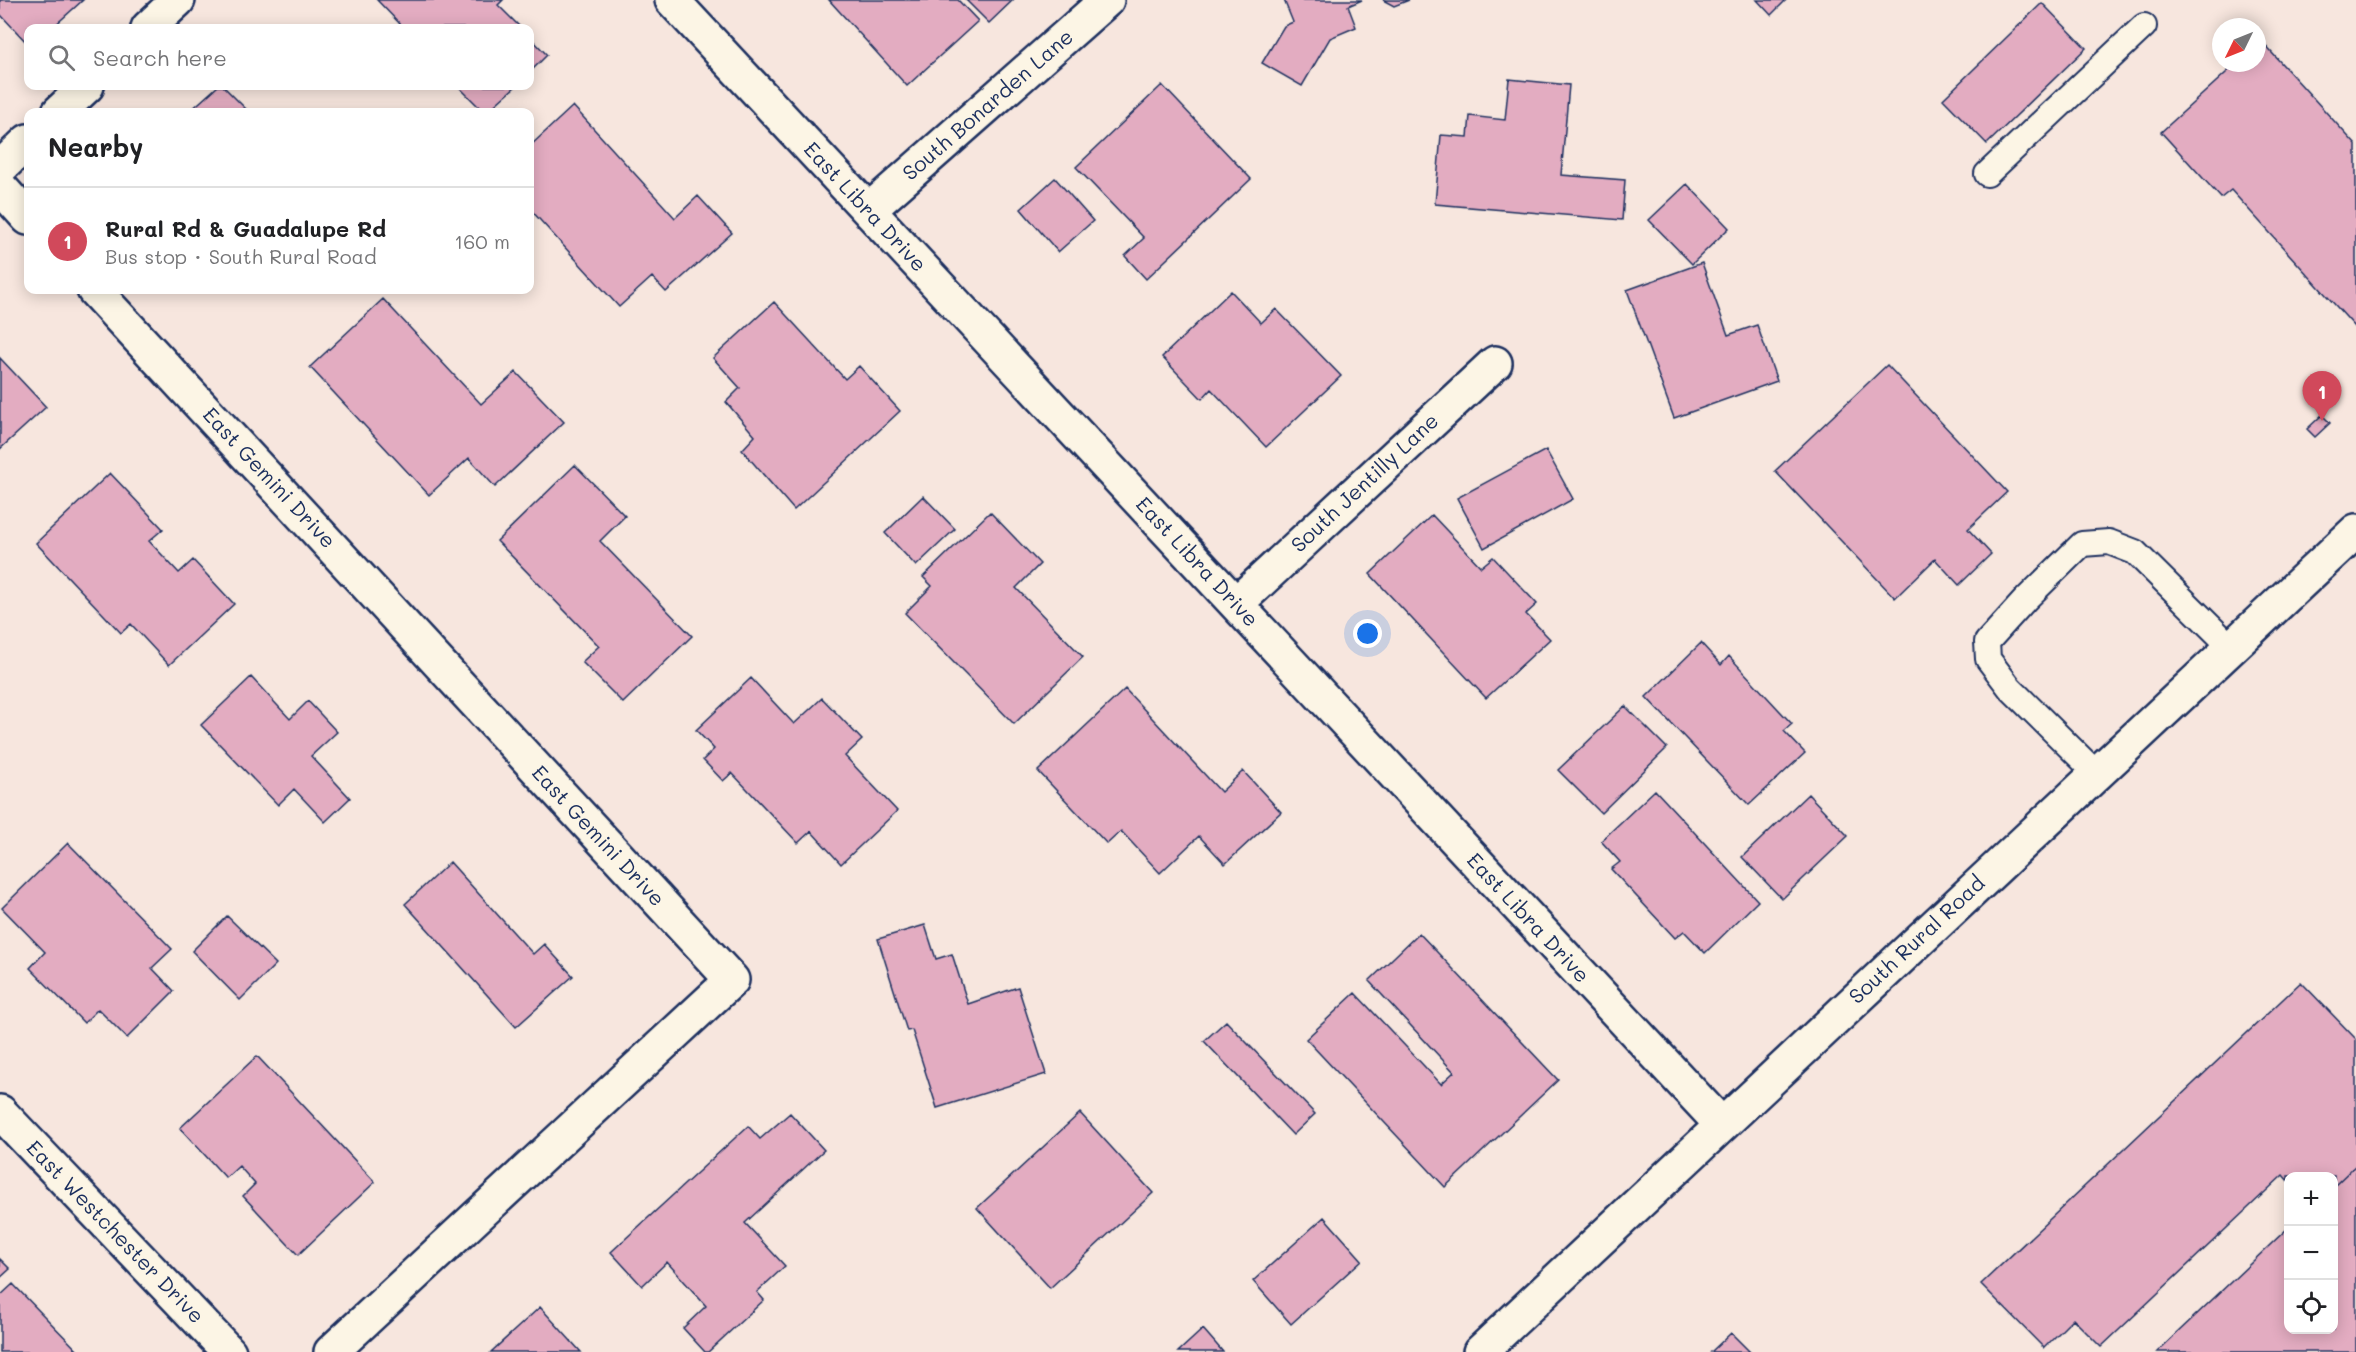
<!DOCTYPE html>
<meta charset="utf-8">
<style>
body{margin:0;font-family:Mali,sans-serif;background:#f6f6f6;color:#202124}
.controls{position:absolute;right:18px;bottom:18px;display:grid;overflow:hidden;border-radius:12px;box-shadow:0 3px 15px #0003}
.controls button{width:54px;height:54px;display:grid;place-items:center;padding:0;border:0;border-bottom:2px solid #e0e0e0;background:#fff;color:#202124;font:30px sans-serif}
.compass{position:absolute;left:2212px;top:18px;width:54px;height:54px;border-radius:50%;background:#fff;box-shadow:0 3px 15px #0003;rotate:227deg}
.you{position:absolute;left:1368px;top:634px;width:21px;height:21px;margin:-15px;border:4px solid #fff;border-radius:50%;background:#1a73e8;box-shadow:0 0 0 9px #1a73e833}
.badge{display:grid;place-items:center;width:39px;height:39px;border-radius:50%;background:#d1495b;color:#fff;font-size:20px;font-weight:700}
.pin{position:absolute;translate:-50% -50px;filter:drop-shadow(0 2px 3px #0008)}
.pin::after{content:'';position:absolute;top:32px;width:21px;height:18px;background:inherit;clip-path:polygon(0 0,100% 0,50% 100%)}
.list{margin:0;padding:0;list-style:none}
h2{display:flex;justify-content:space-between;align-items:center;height:78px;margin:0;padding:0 24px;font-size:26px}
h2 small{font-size:20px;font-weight:400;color:#757577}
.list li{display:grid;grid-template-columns:39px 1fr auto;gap:18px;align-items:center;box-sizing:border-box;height:108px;padding:0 24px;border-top:2px solid #e0e0e0}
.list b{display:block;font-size:22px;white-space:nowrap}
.list p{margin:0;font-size:20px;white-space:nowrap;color:#757577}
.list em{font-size:20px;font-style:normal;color:#757577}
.icon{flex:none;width:33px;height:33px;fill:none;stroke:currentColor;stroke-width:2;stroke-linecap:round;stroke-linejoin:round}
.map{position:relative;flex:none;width:2356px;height:1352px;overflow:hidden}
.search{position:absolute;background:#fff;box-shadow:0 3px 15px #0003;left:24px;top:24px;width:510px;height:66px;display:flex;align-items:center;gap:15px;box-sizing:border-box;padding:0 21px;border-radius:12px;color:#757577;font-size:22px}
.panel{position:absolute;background:#fff;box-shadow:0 3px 15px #0003;left:24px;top:108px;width:510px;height:186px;border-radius:12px}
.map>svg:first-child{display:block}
.building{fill:#e3acc1;stroke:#1b2f5e;stroke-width:1.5}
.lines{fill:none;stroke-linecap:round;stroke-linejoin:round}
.service-casing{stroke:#1b2f5e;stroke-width:28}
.minor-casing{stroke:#1b2f5e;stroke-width:38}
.secondary-casing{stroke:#1b2f5e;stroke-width:38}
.service{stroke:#fcf5e5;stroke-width:24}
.minor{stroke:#fcf5e5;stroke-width:33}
.secondary{stroke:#fcf5e5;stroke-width:33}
.labels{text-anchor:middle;stroke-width:4.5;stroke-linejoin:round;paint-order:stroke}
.street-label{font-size:21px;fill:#1b2f5e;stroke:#fcf5e5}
</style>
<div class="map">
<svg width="2356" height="1352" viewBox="0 0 2356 1352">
<rect width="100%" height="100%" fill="#f7e6de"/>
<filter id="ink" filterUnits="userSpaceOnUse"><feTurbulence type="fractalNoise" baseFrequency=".0167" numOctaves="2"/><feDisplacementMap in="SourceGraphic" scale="12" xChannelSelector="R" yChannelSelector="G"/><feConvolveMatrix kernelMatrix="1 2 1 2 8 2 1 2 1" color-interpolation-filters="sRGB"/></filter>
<g filter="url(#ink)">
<!-- building -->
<path class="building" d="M 0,0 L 83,0 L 52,28 L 28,28 L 28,44 L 0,14 Z
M 377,0 L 503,0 L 498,5 L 521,28 L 404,28 Z
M 829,0 L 958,0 L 978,21 L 907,86 Z
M 966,0 L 1013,0 L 989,23 Z
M 1284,0 L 1362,0 L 1348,6 L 1356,27 L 1330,38 L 1302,86 L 1262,63 L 1284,26 L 1293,22 Z
M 1383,0 L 1409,0 L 1394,6 Z
M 1757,0 L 1786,0 L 1771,15 Z
M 2042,3 L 2086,48 L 1987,144 L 1943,99 Z
M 530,37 L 547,55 L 530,72 Z
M 2261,41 L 2356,145 L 2356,328 L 2231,190 L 2221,198 L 2161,132 L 2237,63 L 2257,63 L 2257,44 Z
M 1509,79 L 1569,85 L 1561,175 L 1625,180 L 1622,220 L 1435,204 L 1441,135 L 1468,137 L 1470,116 L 1505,120 Z
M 1162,85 L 1251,179 L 1146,279 L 1125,256 L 1144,238 L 1076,167 Z
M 218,86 L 223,86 L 249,112 L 189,112 Z
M 458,86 L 516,86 L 487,112 L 484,112 Z
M 573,106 L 675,218 L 698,196 L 732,233 L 666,292 L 652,277 L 619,307 L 530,209 L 530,146 Z
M 1055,178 L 1093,221 L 1058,252 L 1021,209 Z
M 1687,184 L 1729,228 L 1692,264 L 1649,220 Z
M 1702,263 L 1728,335 L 1757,325 L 1777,381 L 1674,418 L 1627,290 Z
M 1231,291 L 1261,323 L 1276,309 L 1341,376 L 1266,447 L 1211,389 L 1202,399 L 1162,357 Z
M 383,299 L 481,404 L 516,372 L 564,422 L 495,487 L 469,458 L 429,495 L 310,367 Z
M 774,302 L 845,379 L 859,366 L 900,411 L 794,510 L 742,450 L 755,436 L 726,402 L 740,388 L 713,358 Z
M 0,358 L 46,407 L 0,449 Z
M 1887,365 L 2007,492 L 1968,529 L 1991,554 L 1959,585 L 1935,559 L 1895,598 L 1775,471 Z
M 2322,415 L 2330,423 L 2315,437 L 2307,429 Z
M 1546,450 L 1573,499 L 1484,548 L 1457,498 Z
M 575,465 L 625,516 L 600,541 L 692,636 L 623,703 L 582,662 L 599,646 L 497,541 Z
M 110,473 L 163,529 L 149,541 L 179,573 L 193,560 L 234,604 L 169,665 L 131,624 L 121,633 L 36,543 Z
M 923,496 L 955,529 L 916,566 L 885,533 Z
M 990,512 L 1040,564 L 1016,588 L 1083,657 L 1014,724 L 905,613 L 932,586 L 923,577 Z
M 1432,515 L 1481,567 L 1493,557 L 1537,604 L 1526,614 L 1550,639 L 1486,698 L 1370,574 Z
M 1701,643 L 1721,665 L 1729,656 L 1792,724 L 1784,731 L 1805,753 L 1749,805 L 1646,697 Z
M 251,677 L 290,719 L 308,701 L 337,732 L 311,756 L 350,798 L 325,822 L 294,789 L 278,805 L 201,725 Z
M 751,678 L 794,724 L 822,698 L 862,740 L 845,756 L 897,811 L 841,864 L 811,831 L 798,843 L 732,773 L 723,781 L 703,760 L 714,749 L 696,730 Z
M 1125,689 L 1221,792 L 1243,771 L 1281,812 L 1225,864 L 1199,836 L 1160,873 L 1121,831 L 1107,844 L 1038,771 Z
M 1625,706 L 1667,748 L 1601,813 L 1558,770 Z
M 1655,790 L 1758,901 L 1705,953 L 1684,931 L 1675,938 L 1611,869 L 1620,862 L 1601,841 Z
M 1808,794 L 1848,836 L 1782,899 L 1742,857 Z
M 68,843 L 172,949 L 152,968 L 174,991 L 127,1038 L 98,1009 L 84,1023 L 30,968 L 45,952 L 2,908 Z
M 450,862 L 533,954 L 544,944 L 573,976 L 516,1027 L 405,904 Z
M 227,916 L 276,964 L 240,1000 L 192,951 Z
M 925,925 L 936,959 L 952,954 L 968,1004 L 1018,987 L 1046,1074 L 937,1108 L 912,1030 L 907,1031 L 878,939 Z
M 1419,933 L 1558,1080 L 1445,1187 L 1306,1039 L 1355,993 L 1441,1084 L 1454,1072 L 1369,981 Z
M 2301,982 L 2356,1039 L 2356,1165 L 2334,1186 L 2334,1176 L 2288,1176 L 2288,1181 L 2283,1175 L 2101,1347 L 2073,1319 L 2044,1348 L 1981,1284 Z
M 1226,1021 L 1315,1114 L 1293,1135 L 1204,1041 Z
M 257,1056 L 375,1182 L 298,1255 L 243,1196 L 255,1184 L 239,1166 L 226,1178 L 180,1128 Z
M 790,1113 L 824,1150 L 745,1223 L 785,1266 L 757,1292 L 764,1300 L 708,1352 L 705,1352 L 683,1328 L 706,1306 L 667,1262 L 642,1286 L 611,1252 L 748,1126 L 760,1139 Z
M 1080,1113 L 1153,1193 L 1050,1288 L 977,1208 Z
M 2356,1165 L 2356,1352 L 2157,1352 L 2288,1228 L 2288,1330 L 2334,1330 L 2334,1186 Z
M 1324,1217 L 1362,1260 L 1291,1324 L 1253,1281 Z
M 0,1259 L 10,1269 L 0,1278 Z
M 13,1284 L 79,1352 L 0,1352 L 0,1296 Z
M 540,1307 L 581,1352 L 491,1352 Z
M 1203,1329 L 1223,1352 L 1178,1352 Z
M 1731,1333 L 1750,1352 L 1711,1352 Z"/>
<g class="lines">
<!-- service casing -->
<g class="service-casing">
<path id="service" d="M 1987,174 L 2144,26
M 2096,773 L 2010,688 L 1988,659 L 1987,642 L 2025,600 L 2082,544 L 2109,542 L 2135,552 L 2231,647"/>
</g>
<!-- minor casing -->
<g class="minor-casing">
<path id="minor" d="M 672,0 L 1721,1124
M 148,28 L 178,0
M 59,112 L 87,86
M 0,168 L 28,141
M 0,187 L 28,218
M 869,210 L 1107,0
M 94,290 L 732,980 L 331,1352
M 1236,604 L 1495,363
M 0,1112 L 229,1352"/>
</g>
<!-- secondary casing -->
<g class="secondary-casing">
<path id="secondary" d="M 1480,1352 L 2356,531"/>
</g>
<!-- service -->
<use href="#service" class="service"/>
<!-- minor -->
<use href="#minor" class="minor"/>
<!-- secondary -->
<use href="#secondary" class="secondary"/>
</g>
</g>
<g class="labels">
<!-- street labels -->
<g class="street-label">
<text transform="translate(988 105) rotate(-41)" y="7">South Bonarden Lane</text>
<text transform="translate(865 207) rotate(47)" y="7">East Libra Drive</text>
<text transform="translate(269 478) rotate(47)" y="7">East Gemini Drive</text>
<text transform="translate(1365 483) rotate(-43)" y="7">South Jentilly Lane</text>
<text transform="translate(1197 562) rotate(47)" y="7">East Libra Drive</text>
<text transform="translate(598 836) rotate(47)" y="7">East Gemini Drive</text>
<text transform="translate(1528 918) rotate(47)" y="7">East Libra Drive</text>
<text transform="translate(1917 940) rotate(-43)" y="7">South Rural Road</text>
<text transform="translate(115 1232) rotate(46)" y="7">East Westchester Drive</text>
</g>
</g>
</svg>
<div class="controls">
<button>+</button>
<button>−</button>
<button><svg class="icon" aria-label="locate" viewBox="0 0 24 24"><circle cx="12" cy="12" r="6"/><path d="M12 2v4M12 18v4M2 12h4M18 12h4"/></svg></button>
</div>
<svg class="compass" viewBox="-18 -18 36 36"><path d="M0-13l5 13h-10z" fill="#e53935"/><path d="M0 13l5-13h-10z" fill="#757577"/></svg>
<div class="you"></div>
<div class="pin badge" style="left:2322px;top:421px">1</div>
<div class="search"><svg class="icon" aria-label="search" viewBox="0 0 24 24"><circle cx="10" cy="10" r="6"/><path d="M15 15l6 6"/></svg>Search here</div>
<section class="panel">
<h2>Nearby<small></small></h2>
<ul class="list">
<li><span class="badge">1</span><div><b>Rural Rd &amp; Guadalupe Rd</b><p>Bus stop · South Rural Road</p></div><em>160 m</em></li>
</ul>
</section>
</div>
